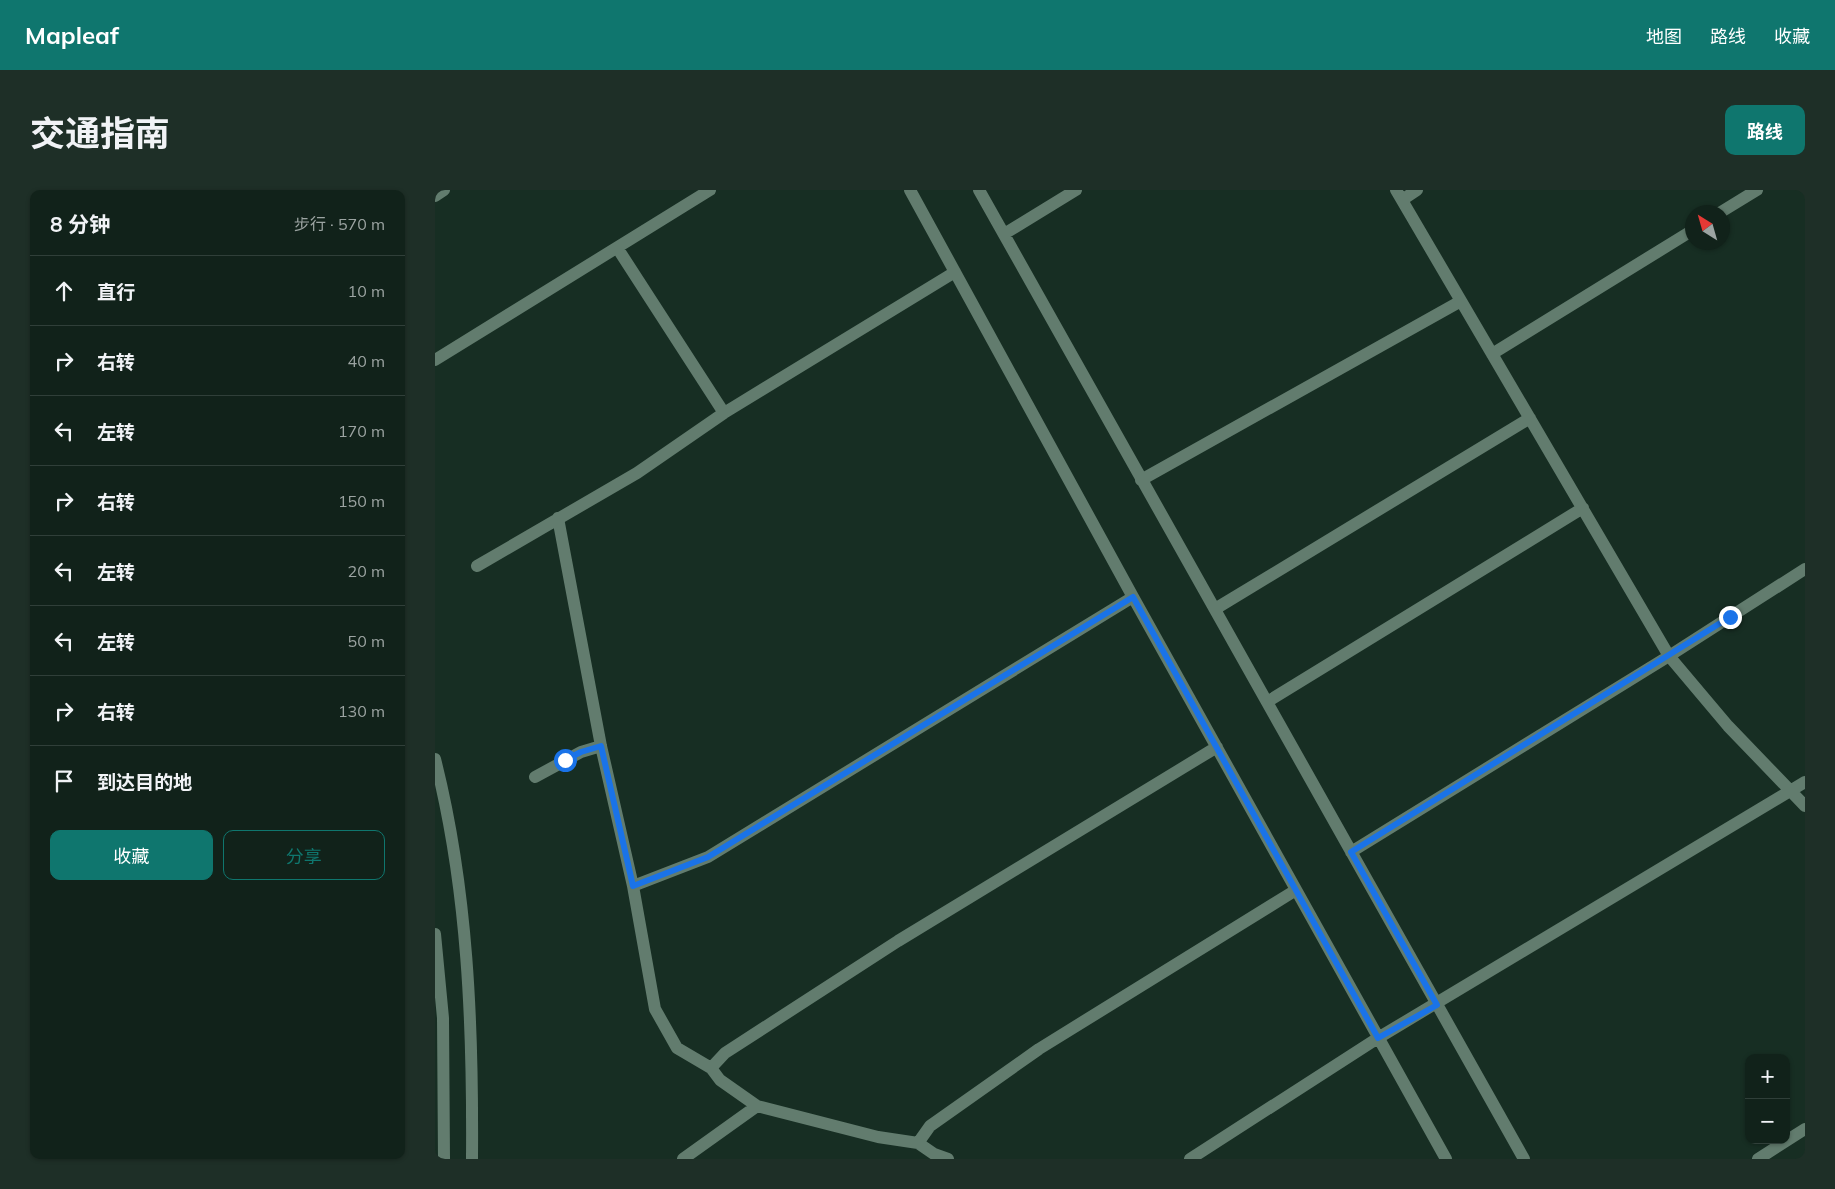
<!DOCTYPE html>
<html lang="zh">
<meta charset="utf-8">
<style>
body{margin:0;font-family:Mulish,"Noto Sans SC",sans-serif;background:#1e2f27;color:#f1f3f6}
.controls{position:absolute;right:15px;bottom:15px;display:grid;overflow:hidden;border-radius:10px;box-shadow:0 1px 4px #0004}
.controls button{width:45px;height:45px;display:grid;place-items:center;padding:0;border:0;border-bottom:1px solid #303f39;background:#11221a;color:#f1f3f6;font:25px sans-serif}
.compass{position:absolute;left:1250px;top:15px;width:45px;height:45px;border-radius:50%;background:#11221a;box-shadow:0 1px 4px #0004;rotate:323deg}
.stop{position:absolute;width:15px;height:15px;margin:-11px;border:4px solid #1a73e8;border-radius:50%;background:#fff}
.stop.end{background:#1a73e8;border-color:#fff;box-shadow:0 1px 5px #0008}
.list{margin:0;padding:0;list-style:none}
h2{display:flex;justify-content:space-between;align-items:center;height:65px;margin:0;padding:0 20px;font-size:21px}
h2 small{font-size:16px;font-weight:400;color:#9ca4a2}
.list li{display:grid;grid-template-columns:32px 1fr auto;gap:15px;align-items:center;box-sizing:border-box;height:70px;padding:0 20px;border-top:1px solid #303f39}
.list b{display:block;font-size:19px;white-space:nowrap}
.list em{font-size:16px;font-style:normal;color:#9ca4a2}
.actions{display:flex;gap:10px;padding:15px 20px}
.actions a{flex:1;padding:11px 0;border:1px solid #0f766e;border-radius:10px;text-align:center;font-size:18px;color:#0f766e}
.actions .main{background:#0f766e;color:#fff}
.icon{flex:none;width:28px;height:28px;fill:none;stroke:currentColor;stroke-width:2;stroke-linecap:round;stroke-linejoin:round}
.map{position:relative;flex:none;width:1370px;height:969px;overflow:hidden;border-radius:10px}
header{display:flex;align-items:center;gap:30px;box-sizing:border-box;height:70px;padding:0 25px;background:#0f766e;color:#fff}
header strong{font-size:24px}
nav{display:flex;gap:28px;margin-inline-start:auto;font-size:18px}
.intro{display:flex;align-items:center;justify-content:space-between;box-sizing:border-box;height:120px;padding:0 30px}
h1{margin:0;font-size:35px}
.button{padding:12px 22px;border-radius:10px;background:#0f766e;color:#fff;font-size:18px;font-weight:700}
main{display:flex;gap:30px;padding:0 30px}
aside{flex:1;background:#11221a;border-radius:10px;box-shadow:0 1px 4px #0004}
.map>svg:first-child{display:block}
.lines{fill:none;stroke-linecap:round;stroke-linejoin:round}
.minor{stroke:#627c6e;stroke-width:12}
.tertiary{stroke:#627c6e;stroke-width:12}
.route{stroke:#1a73e8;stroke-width:6}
</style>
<header>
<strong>Mapleaf</strong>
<nav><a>地图</a><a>路线</a><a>收藏</a></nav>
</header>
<div class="intro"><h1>交通指南</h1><a class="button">路线</a></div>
<main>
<aside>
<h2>8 分钟<small>步行 · 570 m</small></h2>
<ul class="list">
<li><svg class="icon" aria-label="ahead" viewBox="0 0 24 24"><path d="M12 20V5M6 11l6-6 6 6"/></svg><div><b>直行</b></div><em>10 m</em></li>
<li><svg class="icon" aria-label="right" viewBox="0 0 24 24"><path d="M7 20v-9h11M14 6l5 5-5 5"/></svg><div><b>右转</b></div><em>40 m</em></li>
<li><svg class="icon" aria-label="left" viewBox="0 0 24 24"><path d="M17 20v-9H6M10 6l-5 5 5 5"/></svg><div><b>左转</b></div><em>170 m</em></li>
<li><svg class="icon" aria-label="right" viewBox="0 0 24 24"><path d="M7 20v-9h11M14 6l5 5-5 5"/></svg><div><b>右转</b></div><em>150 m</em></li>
<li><svg class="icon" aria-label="left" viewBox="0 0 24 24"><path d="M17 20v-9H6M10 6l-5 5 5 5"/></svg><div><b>左转</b></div><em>20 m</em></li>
<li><svg class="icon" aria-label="left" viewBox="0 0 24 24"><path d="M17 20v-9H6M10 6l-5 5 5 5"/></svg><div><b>左转</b></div><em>50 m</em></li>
<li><svg class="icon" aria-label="right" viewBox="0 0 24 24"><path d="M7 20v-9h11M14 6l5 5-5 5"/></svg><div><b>右转</b></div><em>130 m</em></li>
<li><svg class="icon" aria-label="arrive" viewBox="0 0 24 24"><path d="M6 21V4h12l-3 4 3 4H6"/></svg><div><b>到达目的地</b></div></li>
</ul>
<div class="actions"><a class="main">收藏</a><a>分享</a></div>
</aside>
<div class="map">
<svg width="1370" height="969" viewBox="0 0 1370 969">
<rect width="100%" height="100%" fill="#172e23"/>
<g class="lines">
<!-- minor -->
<path class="minor" d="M 475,0 L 698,407 L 1011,969
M 544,0 L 1089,969
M 961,0 L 1234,466 L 1293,536 L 1370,616
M 0,6 L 9,0
M 967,10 L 982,0
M 1286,22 L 1322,0
M 569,44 L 641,0
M 183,59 L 289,223
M 1057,164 L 1258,40
M 0,170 L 275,0
M 706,290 L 1026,111
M 123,328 L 166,556 L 198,696 L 220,819 L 242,858 L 276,878 L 285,890 L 322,916 L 443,947 L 483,953 L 499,964 L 513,969
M 42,376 L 202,283 L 289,223 L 520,82
M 780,419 L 1095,228
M 832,512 L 1148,318
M 100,587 L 146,562 L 166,556
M 916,662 L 1234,466 L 1370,379
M 198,696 L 273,667 L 698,407
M 276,878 L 290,863 L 463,751 L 782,557
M 483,953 L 495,936 L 604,859 L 861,700
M 248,969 L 322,916
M 755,969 L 943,848 L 1370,592
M 1323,969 L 1370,939"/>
<!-- tertiary -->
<path class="tertiary" d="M 0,569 C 33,699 38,835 37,969
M 0,744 L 8,828 L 9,969"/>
</g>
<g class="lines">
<!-- route -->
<path class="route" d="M 130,570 L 146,562 L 166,556 L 198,696 L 273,667 L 698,407 L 943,848 L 1002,815 L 916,662 L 1295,427"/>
</g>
</svg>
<div class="controls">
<button>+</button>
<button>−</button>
</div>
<svg class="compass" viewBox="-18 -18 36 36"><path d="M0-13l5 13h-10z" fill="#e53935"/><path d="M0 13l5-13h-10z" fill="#9ca4a2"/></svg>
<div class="stop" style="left:130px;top:570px"></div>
<div class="stop end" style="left:1295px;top:427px"></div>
</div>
</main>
